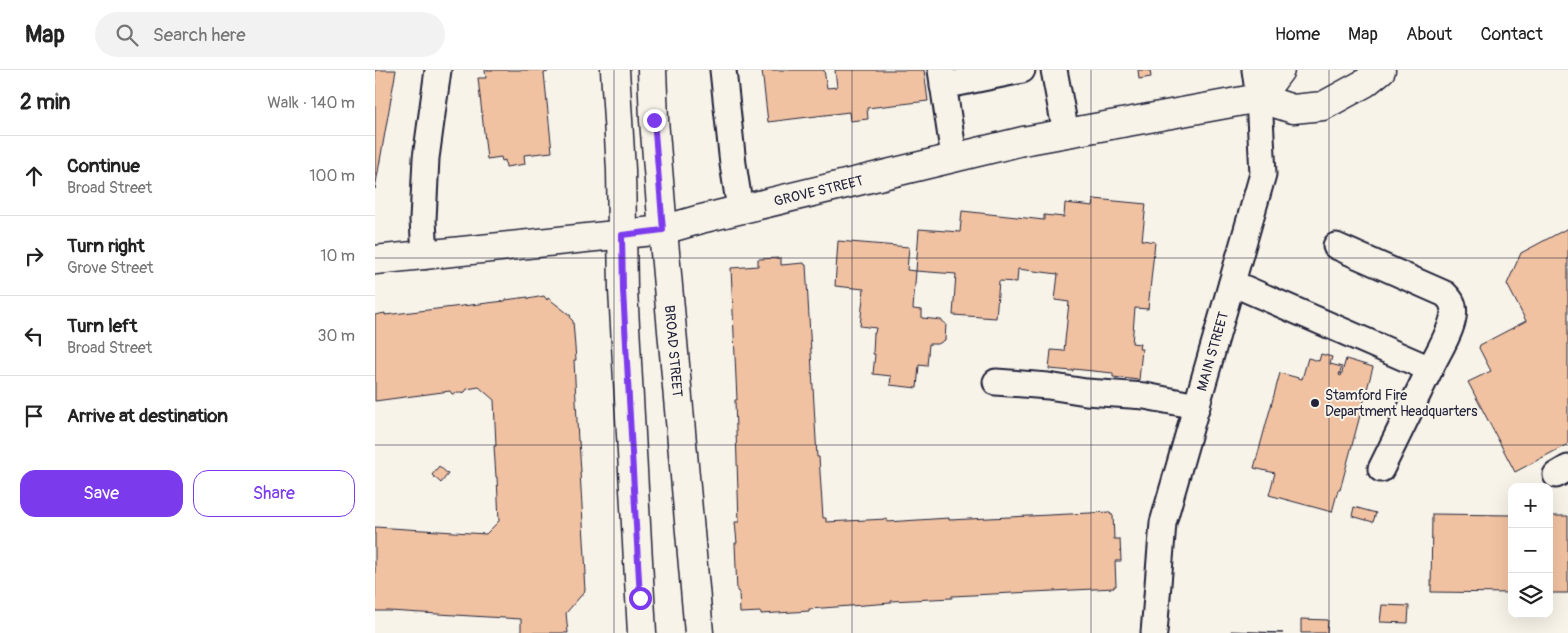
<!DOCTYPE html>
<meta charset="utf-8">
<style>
body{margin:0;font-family:Pangolin,sans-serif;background:#f2f2f2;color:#222}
.controls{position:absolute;right:15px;bottom:15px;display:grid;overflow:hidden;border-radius:10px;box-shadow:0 5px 20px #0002}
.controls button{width:45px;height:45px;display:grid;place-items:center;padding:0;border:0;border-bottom:1px solid #e0e0e0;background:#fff;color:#222;font:25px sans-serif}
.stop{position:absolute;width:15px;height:15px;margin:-11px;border:4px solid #7c3aed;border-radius:50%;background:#fff}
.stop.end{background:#7c3aed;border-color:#fff;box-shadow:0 1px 5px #0008}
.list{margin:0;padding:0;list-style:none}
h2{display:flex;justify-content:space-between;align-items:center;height:65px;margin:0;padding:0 20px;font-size:21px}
h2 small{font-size:16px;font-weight:400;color:#767676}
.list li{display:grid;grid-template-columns:32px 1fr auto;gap:15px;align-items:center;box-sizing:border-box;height:80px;padding:0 20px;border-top:1px solid #e0e0e0}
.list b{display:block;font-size:19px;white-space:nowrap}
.list p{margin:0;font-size:16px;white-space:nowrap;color:#767676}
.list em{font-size:16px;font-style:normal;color:#767676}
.actions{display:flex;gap:10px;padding:15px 20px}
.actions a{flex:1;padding:11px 0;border:1px solid #7c3aed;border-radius:15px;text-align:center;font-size:18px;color:#7c3aed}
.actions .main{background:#7c3aed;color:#fff}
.icon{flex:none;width:28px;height:28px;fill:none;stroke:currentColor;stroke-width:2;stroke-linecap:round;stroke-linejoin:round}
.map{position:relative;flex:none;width:1193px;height:563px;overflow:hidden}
header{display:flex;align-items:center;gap:30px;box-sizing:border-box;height:70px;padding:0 25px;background:#fff;border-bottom:1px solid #e0e0e0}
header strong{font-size:24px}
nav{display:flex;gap:28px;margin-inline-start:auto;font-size:18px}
.search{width:350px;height:45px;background:#f2f2f2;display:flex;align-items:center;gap:12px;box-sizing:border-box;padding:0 18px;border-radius:28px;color:#767676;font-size:19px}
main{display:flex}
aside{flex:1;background:#fff}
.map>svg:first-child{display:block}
.building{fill:#f1c2a1;stroke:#22223b}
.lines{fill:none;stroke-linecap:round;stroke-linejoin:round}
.minor-casing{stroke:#22223b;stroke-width:29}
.major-casing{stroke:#22223b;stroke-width:31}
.minor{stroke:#f7f3e8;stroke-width:25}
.major{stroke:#f7f3e8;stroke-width:28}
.route{stroke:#7c3aed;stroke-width:6}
.grid{fill:none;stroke:#22223b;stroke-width:1;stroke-opacity:0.55}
.poi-dot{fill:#22223b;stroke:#f7f3e8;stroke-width:2}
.labels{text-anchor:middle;stroke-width:4;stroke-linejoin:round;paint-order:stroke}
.street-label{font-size:14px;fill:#22223b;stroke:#f7f3e8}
.poi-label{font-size:14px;fill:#22223b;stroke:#f7f3e8;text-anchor:start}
</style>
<header>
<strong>Map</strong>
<div class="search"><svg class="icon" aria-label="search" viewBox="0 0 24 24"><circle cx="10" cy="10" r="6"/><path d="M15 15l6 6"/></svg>Search here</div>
<nav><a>Home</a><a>Map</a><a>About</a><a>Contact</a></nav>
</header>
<main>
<aside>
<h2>2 min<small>Walk · 140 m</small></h2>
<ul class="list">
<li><svg class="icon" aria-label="ahead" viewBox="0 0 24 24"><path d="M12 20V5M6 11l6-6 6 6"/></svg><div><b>Continue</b><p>Broad Street</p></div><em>100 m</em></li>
<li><svg class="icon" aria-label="right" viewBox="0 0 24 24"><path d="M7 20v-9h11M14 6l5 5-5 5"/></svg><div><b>Turn right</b><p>Grove Street</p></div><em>10 m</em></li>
<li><svg class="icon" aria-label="left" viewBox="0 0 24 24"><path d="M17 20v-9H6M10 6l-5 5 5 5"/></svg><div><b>Turn left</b><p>Broad Street</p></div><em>30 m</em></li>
<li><svg class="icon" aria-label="arrive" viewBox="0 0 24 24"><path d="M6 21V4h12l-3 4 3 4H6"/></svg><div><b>Arrive at destination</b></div></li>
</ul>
<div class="actions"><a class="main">Save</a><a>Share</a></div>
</aside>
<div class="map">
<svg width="1193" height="563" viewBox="0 0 1193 563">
<rect width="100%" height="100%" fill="#f7f3e8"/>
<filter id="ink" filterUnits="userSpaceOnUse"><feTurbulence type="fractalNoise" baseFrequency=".02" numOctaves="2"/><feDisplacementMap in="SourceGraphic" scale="10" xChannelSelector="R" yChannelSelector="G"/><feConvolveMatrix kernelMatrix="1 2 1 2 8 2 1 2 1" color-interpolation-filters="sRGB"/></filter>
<g filter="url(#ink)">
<!-- building -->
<path class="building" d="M 0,0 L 21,0 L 0,119 Z
M 110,0 L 173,0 L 173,2 L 169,3 L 177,82 L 149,85 L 150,94 L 131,97 L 130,90 L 127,91 L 126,87 L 112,89 L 103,8 L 111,8 Z
M 387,0 L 449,0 L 452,18 L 462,17 L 460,0 L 549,0 L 553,31 L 492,38 L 493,49 L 475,51 L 474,42 L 393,52 Z
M 763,0 L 775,0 L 776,7 L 764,9 Z
M 719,129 L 771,134 L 767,170 L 780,172 L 773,239 L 760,238 L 757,273 L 765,274 L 764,279 L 767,279 L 764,310 L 738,307 L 738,303 L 698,299 L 698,301 L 674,299 L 676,280 L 689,281 L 694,232 L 680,230 L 683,204 L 643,199 L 642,212 L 624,211 L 621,248 L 578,245 L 581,204 L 541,201 L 538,239 L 547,240 L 547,248 L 566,250 L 571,254 L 570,270 L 563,274 L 554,274 L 552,296 L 544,295 L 542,318 L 515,315 L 516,306 L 498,304 L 500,284 L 498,284 L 499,263 L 500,263 L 501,258 L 485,256 L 489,219 L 460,216 L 463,171 L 534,177 L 532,200 L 541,201 L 544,159 L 585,162 L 587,141 L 669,150 L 669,145 L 689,147 L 690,133 L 718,136 Z
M 1193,158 L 1193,374 L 1140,402 L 1093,312 L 1116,301 L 1104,278 L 1105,275 L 1151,251 L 1132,214 L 1146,183 Z
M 406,188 L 406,195 L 429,193 L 430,195 L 431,195 L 442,387 L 444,387 L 448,448 L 451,448 L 451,452 L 512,449 L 512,452 L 574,448 L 574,450 L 735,442 L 736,445 L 738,445 L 739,469 L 745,469 L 746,491 L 740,491 L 741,516 L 739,516 L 739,518 L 577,526 L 577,528 L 516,531 L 516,533 L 434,539 L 434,541 L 386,544 L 386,542 L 365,543 L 364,522 L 362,521 L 360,473 L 362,473 L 360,452 L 364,452 L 360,330 L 362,330 L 356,198 L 383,196 L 383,189 Z
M 169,226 L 172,230 L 173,228 L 196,246 L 195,248 L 198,251 L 201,290 L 199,290 L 203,371 L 204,371 L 206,402 L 205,402 L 211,504 L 209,504 L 210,521 L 191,543 L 193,563 L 146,563 L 146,549 L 14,541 L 0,541 L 0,457 L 111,464 L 124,451 L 122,407 L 121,407 L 119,376 L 121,376 L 119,330 L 104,317 L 92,319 L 90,322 L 77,324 L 75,321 L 0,331 L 0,245 L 10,243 L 10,245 L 130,231 L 130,230 L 153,227 L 153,229 Z
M 946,284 L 957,287 L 955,294 L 967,297 L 964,305 L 966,306 L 971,289 L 998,297 L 965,420 L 963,420 L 957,442 L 894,425 L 900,403 L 879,398 L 905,303 L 927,309 L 933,288 L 944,291 Z
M 64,396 L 73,404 L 66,413 L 57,405 Z
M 979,437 L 1001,443 L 998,452 L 977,446 Z
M 1057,444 L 1137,445 L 1137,523 L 1056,522 Z
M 1174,446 L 1193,446 L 1193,523 L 1174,523 Z
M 1007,535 L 1034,536 L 1033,553 L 1005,552 Z
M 926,549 L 953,550 L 952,563 L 926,563 Z
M 856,561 L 908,563 L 856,563 Z"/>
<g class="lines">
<!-- minor casing -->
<g class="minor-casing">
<g id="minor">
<path d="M 348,0 L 358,94 L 365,139"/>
<path d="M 566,0 L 579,87"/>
<path d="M 679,0 L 691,63"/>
<path d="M 568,16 L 647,0"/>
<path d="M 50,186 L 48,150 L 51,88 L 63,0"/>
<path d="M 857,213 L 1055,299 C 1062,283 1085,250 1077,233 C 1076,230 1072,226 1070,224 L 961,176"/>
<path d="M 621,312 L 673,316 L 711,322 L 770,326 L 822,336"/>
<path d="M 1006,399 L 1055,299"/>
<path d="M 1181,405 L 1193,398"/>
<path id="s1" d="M 779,563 L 788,453 L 888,104 L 884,28 L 880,0"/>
</g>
</g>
<!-- major casing -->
<g class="major-casing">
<g id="major">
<path d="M 240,0 L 246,100 L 248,220 L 267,563"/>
<path id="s2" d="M 277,0 L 279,50 L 288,160 L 324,563"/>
<path d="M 884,28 L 905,0"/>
<path id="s3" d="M 0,190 L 288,160 L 326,149 L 648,71 L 884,28 L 918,39 L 948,36 L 990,13 L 1006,0"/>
</g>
</g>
<!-- minor -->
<use href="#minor" class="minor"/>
<!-- major -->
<use href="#major" class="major"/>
</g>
</g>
<g class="lines" filter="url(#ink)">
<!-- route -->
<path class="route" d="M 265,528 L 248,220 L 247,165 L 288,160 L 279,50"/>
</g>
<!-- grid -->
<path class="grid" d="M 239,0 L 239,563M 477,0 L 477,563M 716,0 L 716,563M 954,0 L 954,563M 0,188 L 1193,188M 0,375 L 1193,375"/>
<!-- markers -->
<circle class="poi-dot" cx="940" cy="333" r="5"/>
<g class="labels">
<!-- street labels -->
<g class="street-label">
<text dy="5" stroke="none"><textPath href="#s3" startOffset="450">GROVE STREET</textPath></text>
<text dy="5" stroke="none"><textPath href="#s1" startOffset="289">MAIN STREET</textPath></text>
<text dy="5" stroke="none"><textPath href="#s2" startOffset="282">BROAD STREET</textPath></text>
</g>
<!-- poi labels -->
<g class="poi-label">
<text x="950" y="330">Stamford Fire<tspan x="950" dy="16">Department Headquarters</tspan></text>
</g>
</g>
</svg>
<div class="controls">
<button>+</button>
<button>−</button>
<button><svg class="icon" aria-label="layers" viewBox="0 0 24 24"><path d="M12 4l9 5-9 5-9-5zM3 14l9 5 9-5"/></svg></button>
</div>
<div class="stop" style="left:265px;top:528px"></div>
<div class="stop end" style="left:279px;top:50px"></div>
</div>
</main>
